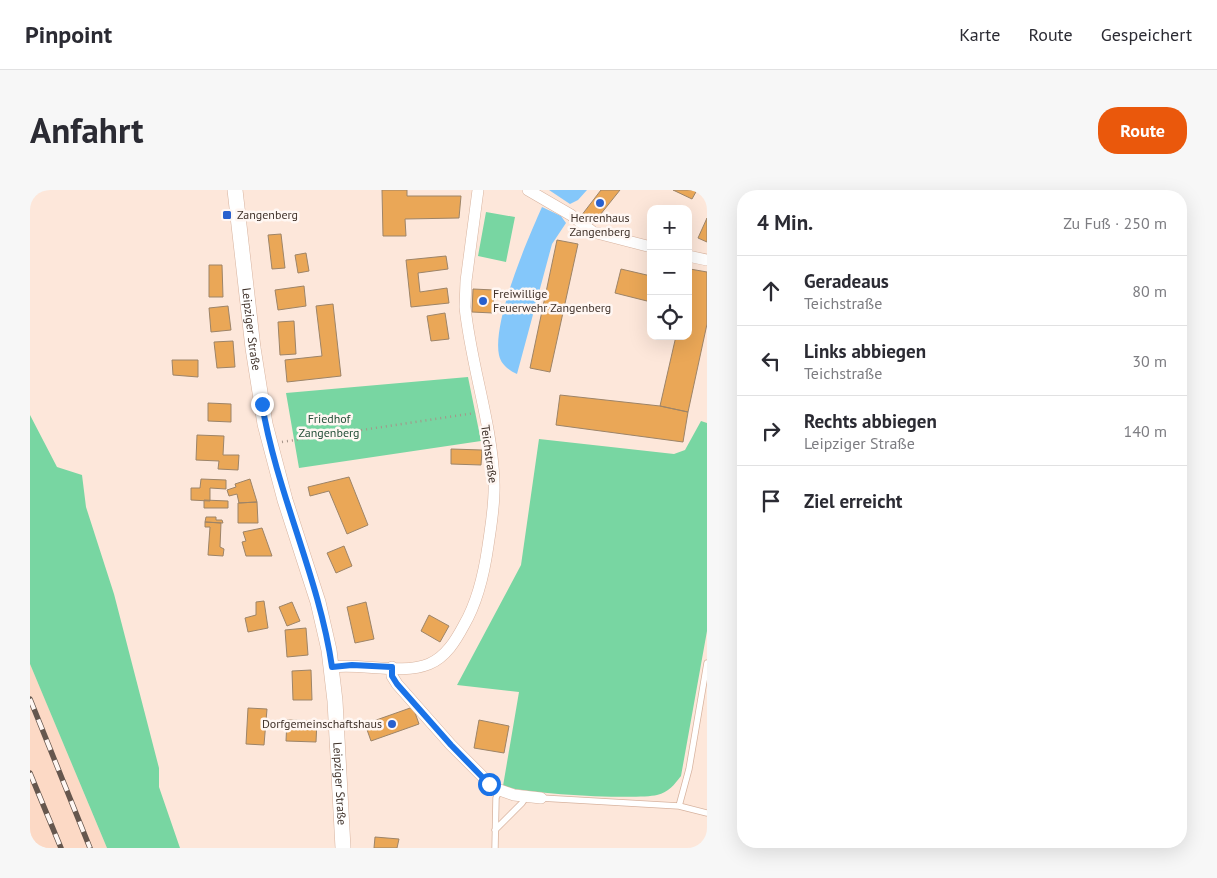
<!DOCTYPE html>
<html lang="de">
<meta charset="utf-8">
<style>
body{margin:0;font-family:"PT Sans",sans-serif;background:#f7f7f7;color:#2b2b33}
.controls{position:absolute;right:15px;top:15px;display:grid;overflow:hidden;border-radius:10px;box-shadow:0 5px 20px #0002}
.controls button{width:45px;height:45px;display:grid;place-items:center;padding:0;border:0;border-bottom:1px solid #e1e1e2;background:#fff;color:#2b2b33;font:25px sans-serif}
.stop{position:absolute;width:15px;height:15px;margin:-11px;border:4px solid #1a73e8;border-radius:50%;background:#fff}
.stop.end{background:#1a73e8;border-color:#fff;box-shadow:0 1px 5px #0008}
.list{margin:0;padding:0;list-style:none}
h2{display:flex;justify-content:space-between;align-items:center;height:65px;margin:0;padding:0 20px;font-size:21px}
h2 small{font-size:16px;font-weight:400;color:#7c7c81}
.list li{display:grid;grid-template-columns:32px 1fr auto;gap:15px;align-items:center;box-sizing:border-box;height:70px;padding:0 20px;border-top:1px solid #e1e1e2}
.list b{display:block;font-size:19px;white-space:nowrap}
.list p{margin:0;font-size:16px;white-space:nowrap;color:#7c7c81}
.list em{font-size:16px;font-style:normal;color:#7c7c81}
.icon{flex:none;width:28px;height:28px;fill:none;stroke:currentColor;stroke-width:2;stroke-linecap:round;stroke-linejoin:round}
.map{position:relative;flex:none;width:677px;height:658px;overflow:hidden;border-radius:20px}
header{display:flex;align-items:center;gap:30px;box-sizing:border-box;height:70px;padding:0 25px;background:#fff;border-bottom:1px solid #e1e1e2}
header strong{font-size:24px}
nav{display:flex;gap:28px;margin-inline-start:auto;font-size:18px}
.intro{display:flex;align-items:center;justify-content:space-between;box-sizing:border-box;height:120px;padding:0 30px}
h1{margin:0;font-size:35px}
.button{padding:12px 22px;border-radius:20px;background:#ea580c;color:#fff;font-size:18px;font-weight:700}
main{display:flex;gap:30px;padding:0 30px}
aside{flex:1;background:#fff;border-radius:20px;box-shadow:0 5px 20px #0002}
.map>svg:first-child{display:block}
.built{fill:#fcd9c5}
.green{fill:#78d6a2}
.water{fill:#84c7fa}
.building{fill:#eaa757;stroke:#9d8468}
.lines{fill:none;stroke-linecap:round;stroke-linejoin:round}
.service-casing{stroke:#d7b39f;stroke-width:7}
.minor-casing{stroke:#d7b39f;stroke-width:12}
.tertiary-casing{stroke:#d7b39f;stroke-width:16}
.path{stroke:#a69489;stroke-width:2.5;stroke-dasharray:1 4;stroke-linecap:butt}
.service{stroke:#fff;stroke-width:5.5}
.minor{stroke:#fff;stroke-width:11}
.tertiary{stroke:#fff;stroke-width:15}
.rail-casing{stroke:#66574e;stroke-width:5.5}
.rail{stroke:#fff7f3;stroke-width:4;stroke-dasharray:11;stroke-linecap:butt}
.route{stroke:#1a73e8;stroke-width:6}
.poi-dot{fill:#2860ce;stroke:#fff7f3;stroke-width:2}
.labels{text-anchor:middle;stroke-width:5;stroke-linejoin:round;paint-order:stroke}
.poi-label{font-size:12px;fill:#41332b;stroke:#fff7f3;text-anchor:start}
.street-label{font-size:12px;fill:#41332b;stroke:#fff7f3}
.park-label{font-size:12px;fill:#244f38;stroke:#fff7f3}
</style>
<header>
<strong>Pinpoint</strong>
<nav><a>Karte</a><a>Route</a><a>Gespeichert</a></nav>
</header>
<div class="intro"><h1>Anfahrt</h1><a class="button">Route</a></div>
<main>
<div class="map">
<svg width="677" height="658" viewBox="0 0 677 658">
<rect width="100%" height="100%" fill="#fde7da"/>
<!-- built -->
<path class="built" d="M 0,474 L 14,507 L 77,658 L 0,658 Z"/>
<!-- green -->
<path class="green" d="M 456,22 L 485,27 L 476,72 L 448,66 Z
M 438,187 L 451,251 L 269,278 L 256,203 Z
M 0,225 L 27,277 L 52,285 L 56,317 L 84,404 L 129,578 L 129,597 L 150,658 L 77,658 L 0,474 Z
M 671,231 L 677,233 L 677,441 L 651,586 C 644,595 639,602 627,605 C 605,610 495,604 473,596 L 489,502 L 427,495 L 491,375 L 509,249 L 644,264 L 655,260 Z"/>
<!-- water -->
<path class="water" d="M 519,0 L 557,0 L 548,10 L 540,14 Z
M 512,17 L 531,26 L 536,33 L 522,54 L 487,184 C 479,180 471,175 469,165 C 462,132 498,48 512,17 Z"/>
<!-- building -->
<path class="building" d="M 352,0 L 377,0 L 377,6 L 431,6 L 429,28 L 375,29 L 376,46 L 353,46 Z
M 571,0 L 590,0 L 562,35 L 551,26 Z
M 643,0 L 667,0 L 662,9 Z
M 677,28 L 677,52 L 668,48 Z
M 251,44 L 255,78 L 242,79 L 238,45 Z
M 527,50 L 548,54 L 520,182 L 500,178 Z
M 276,63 L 279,81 L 268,83 L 265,65 Z
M 416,66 L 418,79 L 388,83 L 390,102 L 417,98 L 419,113 L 381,117 L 376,70 Z
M 179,75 L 192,75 L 193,107 L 179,107 Z
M 591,79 L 621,86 L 621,112 L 585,103 Z
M 660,79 L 677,82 L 677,134 L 658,222 L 630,216 L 646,146 L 658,146 L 658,89 Z
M 274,96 L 276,116 L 248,120 L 245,100 Z
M 443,99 L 464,100 L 463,123 L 442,122 Z
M 303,114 L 311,186 L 257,192 L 255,170 L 292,166 L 286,116 Z
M 198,116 L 201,140 L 181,142 L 179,118 Z
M 415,123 L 419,149 L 401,151 L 397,126 Z
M 264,131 L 266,164 L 250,165 L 248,132 Z
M 203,151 L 205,177 L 187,178 L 184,152 Z
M 142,170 L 168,170 L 168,187 L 143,185 Z
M 530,205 L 630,216 L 658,222 L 653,252 L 526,235 Z
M 178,213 L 201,214 L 201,232 L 178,231 Z
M 167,245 L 194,246 L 193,265 L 209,265 L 208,280 L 188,279 L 189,271 L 166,270 Z
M 421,259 L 452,260 L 451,275 L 421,274 Z
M 319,287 L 338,335 L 317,344 L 299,301 L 280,306 L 278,297 Z
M 171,289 L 196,290 L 196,299 L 180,298 L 180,311 L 161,310 L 161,298 L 170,298 Z
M 220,289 L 227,312 L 209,313 L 207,304 L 199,306 L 197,300 L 206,297 L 205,294 Z
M 174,310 L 198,311 L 198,318 L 174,318 Z
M 227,312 L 228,333 L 208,333 L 208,313 Z
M 176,327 L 186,327 L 186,330 L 192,330 L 193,333 L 175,332 Z
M 175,332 L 191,333 L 190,357 L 194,359 L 193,366 L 178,365 L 180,337 L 175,337 Z
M 232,338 L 242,366 L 216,366 L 212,352 L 216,351 L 213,342 Z
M 314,356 L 322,376 L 306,383 L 297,363 Z
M 234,411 L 238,438 L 218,442 L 215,428 L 226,425 L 226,412 Z
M 262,412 L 270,431 L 257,436 L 249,417 Z
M 336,412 L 344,449 L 325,453 L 317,417 Z
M 399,425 L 419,436 L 410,452 L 391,441 Z
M 276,438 L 278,465 L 257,467 L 255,440 Z
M 281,480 L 282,510 L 263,510 L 262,481 Z
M 383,517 L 389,534 L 341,551 L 335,534 Z
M 218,518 L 237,519 L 234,555 L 216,554 Z
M 257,530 L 287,531 L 286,552 L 256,551 Z
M 449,530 L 479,536 L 474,563 L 444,558 Z
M 345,647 L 369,649 L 367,658 L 344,658 Z"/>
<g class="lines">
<!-- service casing -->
<g class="service-casing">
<path id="service" d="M 511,608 L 649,616 L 677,623
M 649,616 L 659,579 L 677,473
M 465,640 L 492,613 L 496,607
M 465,658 L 466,608 L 469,601"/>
</g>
<!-- minor casing -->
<g class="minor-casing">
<path id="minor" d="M 498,0 L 541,25 L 563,42 L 621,57
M 658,66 L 677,70
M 302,477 C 332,473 372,485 399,474 C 416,467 426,450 434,435 C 448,411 454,384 458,356 C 461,335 465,314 464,292 C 462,233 441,176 435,117 L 436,91 L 448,0
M 362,477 L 362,486 L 367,494 L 421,555 L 464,598 L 484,605 L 511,608"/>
</g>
<!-- tertiary casing -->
<g class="tertiary-casing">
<g id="tertiary">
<path id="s1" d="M 205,0 L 223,158 L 235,234 L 255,310 L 288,412 L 299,460 L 305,511 L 313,658"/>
</g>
</g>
<!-- path -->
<path class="path" d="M 252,252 L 445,223"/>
<!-- service -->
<use href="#service" class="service"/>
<!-- minor -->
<use href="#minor" class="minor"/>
<!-- tertiary -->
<use href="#tertiary" class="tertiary"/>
<!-- rail casing -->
<g class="rail-casing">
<path id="rail" d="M 0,509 L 60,658
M 0,583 L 31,658"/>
</g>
<!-- rail -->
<use href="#rail" class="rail"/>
</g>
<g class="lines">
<!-- route -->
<path class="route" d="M 232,214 C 247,304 289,387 302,477 L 322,475 L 362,477 L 362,486 L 367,494 L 421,555 L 459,594"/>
</g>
<!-- markers -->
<g class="poi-dot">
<circle cx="570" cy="13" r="5"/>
<rect x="192" y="20" width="10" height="10" rx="2.5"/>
<circle cx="453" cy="111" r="5"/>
<circle cx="362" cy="534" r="5"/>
</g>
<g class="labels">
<!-- poi labels -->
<g class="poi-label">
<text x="207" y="29">Zangenberg</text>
<text x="570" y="32" text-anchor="middle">Herrenhaus<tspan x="570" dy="14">Zangenberg</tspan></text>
<text x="463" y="108">Freiwillige<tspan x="463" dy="14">Feuerwehr Zangenberg</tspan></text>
<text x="352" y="538" text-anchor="end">Dorfgemeinschaftshaus</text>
</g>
<!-- street labels -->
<g class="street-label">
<text dy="4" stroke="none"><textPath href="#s1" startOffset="140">Leipziger Straße</textPath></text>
<text transform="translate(459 264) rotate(82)" y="4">Teichstraße</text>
<text dy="4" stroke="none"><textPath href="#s1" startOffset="605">Leipziger Straße</textPath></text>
</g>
<!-- park labels -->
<g class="park-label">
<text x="299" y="233">Friedhof<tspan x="299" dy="14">Zangenberg</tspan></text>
</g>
</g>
</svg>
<div class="controls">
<button>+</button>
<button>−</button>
<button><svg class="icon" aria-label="locate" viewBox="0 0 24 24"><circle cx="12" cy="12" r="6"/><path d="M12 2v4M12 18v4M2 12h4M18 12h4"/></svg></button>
</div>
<div class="stop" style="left:459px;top:594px"></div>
<div class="stop end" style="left:232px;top:214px"></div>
</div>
<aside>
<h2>4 Min.<small>Zu Fuß · 250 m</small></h2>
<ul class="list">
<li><svg class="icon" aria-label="ahead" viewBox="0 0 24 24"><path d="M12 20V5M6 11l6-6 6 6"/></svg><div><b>Geradeaus</b><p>Teichstraße</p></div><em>80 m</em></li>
<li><svg class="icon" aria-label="left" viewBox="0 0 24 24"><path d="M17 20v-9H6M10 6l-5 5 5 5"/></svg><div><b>Links abbiegen</b><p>Teichstraße</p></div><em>30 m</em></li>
<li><svg class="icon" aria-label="right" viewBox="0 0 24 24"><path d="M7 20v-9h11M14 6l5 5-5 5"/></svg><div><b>Rechts abbiegen</b><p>Leipziger Straße</p></div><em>140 m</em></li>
<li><svg class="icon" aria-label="arrive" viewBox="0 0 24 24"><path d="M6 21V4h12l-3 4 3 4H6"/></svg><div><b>Ziel erreicht</b></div></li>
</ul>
</aside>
</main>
